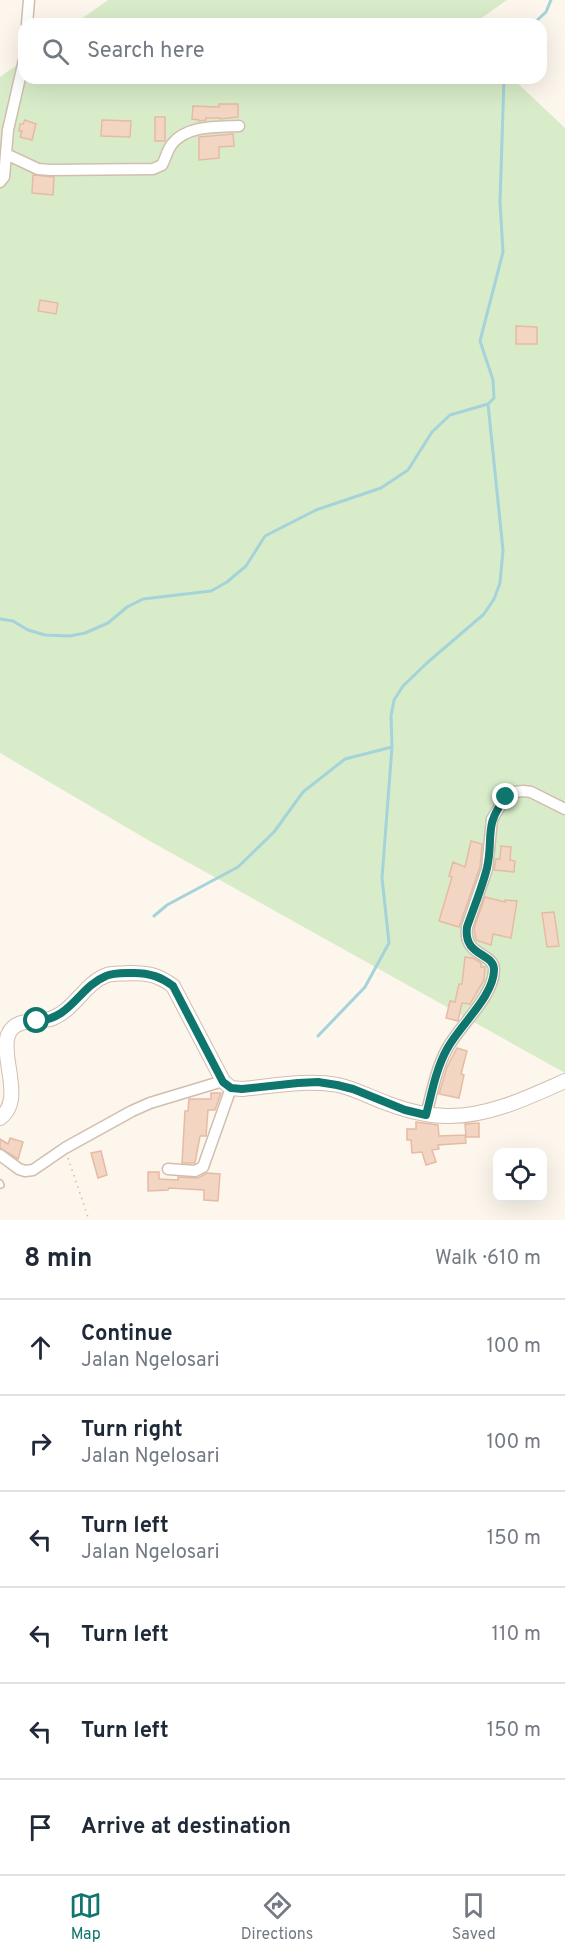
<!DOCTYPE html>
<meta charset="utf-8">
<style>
body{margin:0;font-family:Overpass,sans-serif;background:#f6f6f7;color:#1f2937}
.controls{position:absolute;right:18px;bottom:18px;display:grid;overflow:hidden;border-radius:12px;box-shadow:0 6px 24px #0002}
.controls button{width:54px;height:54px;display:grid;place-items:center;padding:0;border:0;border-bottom:2px solid #e0e1e3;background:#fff;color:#1f2937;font:30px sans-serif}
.stop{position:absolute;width:18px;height:18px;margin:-14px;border:4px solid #0f766e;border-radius:50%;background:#fff}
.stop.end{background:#0f766e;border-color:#fff;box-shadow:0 2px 6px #0008}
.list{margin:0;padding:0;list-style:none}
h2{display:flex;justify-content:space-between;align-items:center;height:78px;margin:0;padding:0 24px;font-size:26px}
h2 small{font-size:20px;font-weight:400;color:#747a83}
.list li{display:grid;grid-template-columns:39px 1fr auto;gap:18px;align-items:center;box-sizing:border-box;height:96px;padding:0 24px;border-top:2px solid #e0e1e3}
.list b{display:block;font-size:22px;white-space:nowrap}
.list p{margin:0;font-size:20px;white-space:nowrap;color:#747a83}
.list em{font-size:20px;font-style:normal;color:#747a83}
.icon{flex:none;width:33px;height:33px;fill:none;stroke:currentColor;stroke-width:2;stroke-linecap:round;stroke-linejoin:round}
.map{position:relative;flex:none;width:565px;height:1220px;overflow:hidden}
.search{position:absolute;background:#fff;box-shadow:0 6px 24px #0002;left:18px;right:18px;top:18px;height:66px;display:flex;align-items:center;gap:15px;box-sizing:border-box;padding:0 21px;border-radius:18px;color:#747a83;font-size:22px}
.sheet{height:654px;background:#fff}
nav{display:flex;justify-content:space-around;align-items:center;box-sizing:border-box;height:84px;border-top:2px solid #e0e1e3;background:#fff;font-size:16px;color:#747a83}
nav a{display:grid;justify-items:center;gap:3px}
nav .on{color:#0f766e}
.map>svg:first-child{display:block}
.green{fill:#d8ecc9}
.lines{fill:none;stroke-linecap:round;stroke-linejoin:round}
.stream{stroke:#a5d3da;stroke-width:3}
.building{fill:#f3d5c3;stroke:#e6bba3;stroke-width:1.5}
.service-casing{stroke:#d1beb0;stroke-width:8}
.minor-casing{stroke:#d1beb0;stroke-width:13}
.tertiary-casing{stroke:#d1beb0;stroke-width:16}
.path{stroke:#d9b8a5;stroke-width:1.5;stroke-dasharray:1.5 4.5;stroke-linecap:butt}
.service{stroke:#fff;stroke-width:5}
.minor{stroke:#fff;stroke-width:10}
.tertiary{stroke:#fff;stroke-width:14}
.route{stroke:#0f766e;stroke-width:8}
</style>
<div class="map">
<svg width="565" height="1220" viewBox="0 0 565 1220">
<rect width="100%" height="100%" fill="#fdf6ec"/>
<!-- green -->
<path class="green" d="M 108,0 L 507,0 L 473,24 L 74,24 Z
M 24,60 L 24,78 L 512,78 L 565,128 L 565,1073 L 148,840 L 0,753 L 0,77 Z"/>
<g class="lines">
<!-- stream -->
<path class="stream" d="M 533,24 L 546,12 L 551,0
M 0,619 L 13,621 L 28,630 L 45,635 L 70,636 L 85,633 L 108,623 L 127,607 L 143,599 L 211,591 L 227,582 L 246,566 L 265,536 L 316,510 L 381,488 L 408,470 L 432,432 L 450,415 L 488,404 L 494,398 L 493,380 L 480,341 L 503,252 L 500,202 L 504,78
M 154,916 L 167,905 L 238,867 L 274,832 L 303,792 L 345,759 L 392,747
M 318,1036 L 365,987 L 389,943 L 382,878 L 392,747 L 391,716 L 394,700 L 403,686 L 428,662 L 484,614 L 494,599 L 500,583 L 503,550 L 488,404"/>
</g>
<!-- building -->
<path class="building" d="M 219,104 L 238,104 L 238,117 L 220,119 L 220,118 L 206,118 L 206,120 L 199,121 L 199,120 L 192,119 L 193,106 L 219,107 Z
M 155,117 L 165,117 L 165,141 L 155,141 Z
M 25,120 L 36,124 L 32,140 L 20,137 L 22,131 L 19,131 L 20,124 L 23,124 Z
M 102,120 L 131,121 L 130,137 L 101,136 Z
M 233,134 L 234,146 L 219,147 L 219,158 L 199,160 L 199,137 Z
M 33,175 L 54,177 L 53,195 L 32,193 Z
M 40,300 L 58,303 L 56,314 L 38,311 Z
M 516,326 L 537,327 L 537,344 L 516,344 Z
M 471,841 L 482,844 L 480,867 L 459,927 L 439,921 L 452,877 L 449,876 L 453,862 L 465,867 Z
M 501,846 L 511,847 L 510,860 L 515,861 L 514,872 L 494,870 L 496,859 L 500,859 Z
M 485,897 L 505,902 L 505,900 L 517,901 L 511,938 L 493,934 L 491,945 L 476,940 L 474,928 Z
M 554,912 L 559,946 L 547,947 L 542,913 Z
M 465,957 L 473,958 L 481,963 L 481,967 L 485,967 L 484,980 L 470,1004 L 462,1003 L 458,1021 L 446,1018 L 450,1001 L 455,1002 L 459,984 L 462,984 Z
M 457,1048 L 467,1051 L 461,1074 L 464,1075 L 459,1098 L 439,1094 L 447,1067 Z
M 211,1093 L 221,1093 L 215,1110 L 208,1110 L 206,1136 L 200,1136 L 195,1163 L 182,1163 L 185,1111 L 188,1111 L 189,1099 L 211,1099 Z
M 416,1122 L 438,1125 L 439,1136 L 465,1135 L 466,1143 L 438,1145 L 439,1149 L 432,1150 L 436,1162 L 426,1165 L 422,1152 L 412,1153 L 411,1140 L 407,1140 L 407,1129 L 416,1129 Z
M 479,1123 L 479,1137 L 466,1137 L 465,1124 Z
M 10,1138 L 23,1142 L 18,1159 L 0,1148 L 0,1139 L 8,1144 Z
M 101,1151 L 107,1175 L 98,1178 L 91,1153 Z
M 148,1172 L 159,1172 L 159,1179 L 178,1180 L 178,1177 L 198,1178 L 207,1173 L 220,1174 L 218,1201 L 204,1200 L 204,1190 L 169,1188 L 168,1190 L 148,1191 Z"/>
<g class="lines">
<!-- service casing -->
<g class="service-casing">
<path id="service" d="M 0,1183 L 1,1185"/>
</g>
<!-- minor casing -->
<g class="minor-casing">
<path id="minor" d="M 27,24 L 29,0
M 6,154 L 38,169 L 51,170 L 153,169 L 162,165 C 166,158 167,150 172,144 C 187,125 217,127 239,126
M 0,182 L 4,177 L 8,130 L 24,60
M 426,1115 C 432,1093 436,1069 447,1049 C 459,1026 494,996 494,970 C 494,952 463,957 467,927 L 487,869 L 492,819 L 506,797 L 514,792 L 523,791 L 531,792 L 565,809
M 0,1155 L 19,1169 L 25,1171 L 33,1170 L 65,1148 L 132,1111 L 150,1103 L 223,1081
M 168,1169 L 195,1171 L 203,1167 L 231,1088"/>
</g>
<!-- tertiary casing -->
<g class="tertiary-casing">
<path id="tertiary" d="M 0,1118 C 25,1100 0,1057 8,1035 C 16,1016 38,1024 53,1018 C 75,1009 85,983 107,975 C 114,973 123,974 130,973 C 149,973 158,975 173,986 L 223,1081 L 231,1088 L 242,1089 C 273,1086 307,1079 338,1085 C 356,1089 372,1098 389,1104 C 408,1111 427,1116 447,1116 C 488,1117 529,1097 565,1081"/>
</g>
<!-- path -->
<path class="path" d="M 68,1158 L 89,1220"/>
<!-- service -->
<use href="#service" class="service"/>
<!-- minor -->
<use href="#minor" class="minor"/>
<!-- tertiary -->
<use href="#tertiary" class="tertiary"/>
</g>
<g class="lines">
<!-- route -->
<path class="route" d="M 37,1021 C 71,1019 79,987 106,976 C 114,972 125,973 134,973 C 150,973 161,977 173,986 L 223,1082 L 231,1088 L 242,1089 L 298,1083 L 318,1082 L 337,1085 L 353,1089 L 405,1110 L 426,1115 C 432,1092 436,1069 447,1049 C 459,1026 494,996 494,970 C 494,952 463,957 467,927 C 474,907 482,888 487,868 C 494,837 483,826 506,797"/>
</g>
</svg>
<div class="controls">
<button><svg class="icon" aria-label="locate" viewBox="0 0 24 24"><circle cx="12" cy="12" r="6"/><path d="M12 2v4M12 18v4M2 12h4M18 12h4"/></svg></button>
</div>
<div class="stop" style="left:37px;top:1021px"></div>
<div class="stop end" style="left:506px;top:797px"></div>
<div class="search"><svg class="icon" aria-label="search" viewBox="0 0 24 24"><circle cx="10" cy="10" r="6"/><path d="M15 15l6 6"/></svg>Search here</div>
</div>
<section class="sheet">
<h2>8 min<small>Walk · 610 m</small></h2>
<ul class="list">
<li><svg class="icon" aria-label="ahead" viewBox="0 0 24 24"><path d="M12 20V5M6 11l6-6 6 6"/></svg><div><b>Continue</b><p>Jalan Ngelosari</p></div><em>100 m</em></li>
<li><svg class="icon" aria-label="right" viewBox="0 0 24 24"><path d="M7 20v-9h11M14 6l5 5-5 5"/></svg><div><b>Turn right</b><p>Jalan Ngelosari</p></div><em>100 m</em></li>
<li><svg class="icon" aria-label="left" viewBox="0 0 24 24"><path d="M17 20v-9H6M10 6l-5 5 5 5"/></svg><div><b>Turn left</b><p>Jalan Ngelosari</p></div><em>150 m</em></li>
<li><svg class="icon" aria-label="left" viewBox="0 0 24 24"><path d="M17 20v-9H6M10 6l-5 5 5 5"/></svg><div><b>Turn left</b></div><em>110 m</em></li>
<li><svg class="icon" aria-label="left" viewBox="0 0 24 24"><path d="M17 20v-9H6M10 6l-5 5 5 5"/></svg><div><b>Turn left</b></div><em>150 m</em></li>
<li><svg class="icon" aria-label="arrive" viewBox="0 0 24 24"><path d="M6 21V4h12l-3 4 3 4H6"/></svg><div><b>Arrive at destination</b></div></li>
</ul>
</section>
<nav>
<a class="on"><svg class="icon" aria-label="map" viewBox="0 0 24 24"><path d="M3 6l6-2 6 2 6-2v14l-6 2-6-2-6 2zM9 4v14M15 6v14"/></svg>Map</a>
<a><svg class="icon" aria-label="directions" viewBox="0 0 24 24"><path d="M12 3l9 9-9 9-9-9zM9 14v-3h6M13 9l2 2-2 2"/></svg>Directions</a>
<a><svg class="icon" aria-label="saved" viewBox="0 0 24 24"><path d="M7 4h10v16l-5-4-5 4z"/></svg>Saved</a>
</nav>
